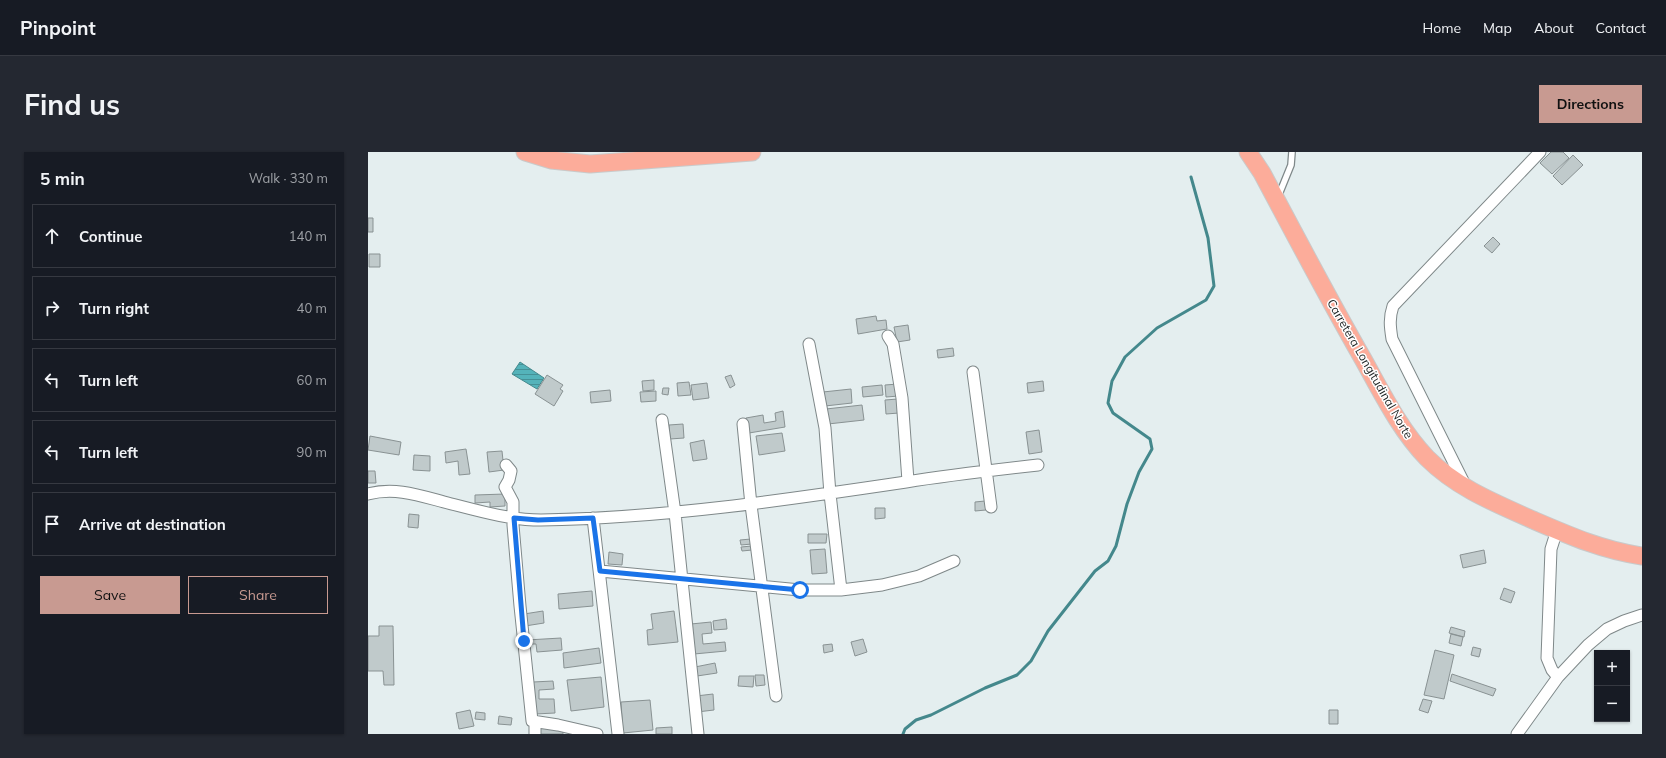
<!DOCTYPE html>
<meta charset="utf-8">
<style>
body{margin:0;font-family:Mulish,sans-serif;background:#242831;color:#f1f3f6}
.controls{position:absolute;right:12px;bottom:12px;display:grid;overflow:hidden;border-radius:0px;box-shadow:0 1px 3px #0004}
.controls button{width:36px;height:36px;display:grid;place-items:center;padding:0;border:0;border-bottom:1px solid #363941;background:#171b24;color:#f1f3f6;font:20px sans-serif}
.stop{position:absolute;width:12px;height:12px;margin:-9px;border:3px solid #1a73e8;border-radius:50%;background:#fff}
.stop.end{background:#1a73e8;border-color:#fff;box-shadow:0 1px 4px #0008}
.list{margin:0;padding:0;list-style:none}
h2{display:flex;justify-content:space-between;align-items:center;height:52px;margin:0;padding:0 16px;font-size:17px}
h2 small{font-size:13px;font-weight:400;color:#9ea1a6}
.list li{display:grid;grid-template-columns:26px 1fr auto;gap:12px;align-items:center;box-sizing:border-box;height:64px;margin:0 8px 8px;padding:0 8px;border:1px solid #363941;border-radius:0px}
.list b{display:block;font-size:15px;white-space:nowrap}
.list em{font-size:13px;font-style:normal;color:#9ea1a6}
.actions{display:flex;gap:8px;padding:12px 16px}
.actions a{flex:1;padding:9px 0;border:1px solid #c89a91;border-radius:0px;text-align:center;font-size:14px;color:#c89a91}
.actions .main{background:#c89a91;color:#111}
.icon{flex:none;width:22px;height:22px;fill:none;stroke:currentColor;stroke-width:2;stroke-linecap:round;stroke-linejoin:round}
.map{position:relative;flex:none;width:1274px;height:582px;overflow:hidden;border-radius:0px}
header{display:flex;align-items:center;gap:24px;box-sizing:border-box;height:56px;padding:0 20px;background:#171b24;border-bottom:1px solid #363941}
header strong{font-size:19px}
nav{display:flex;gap:22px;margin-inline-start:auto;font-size:14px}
.intro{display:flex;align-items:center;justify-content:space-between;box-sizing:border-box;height:96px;padding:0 24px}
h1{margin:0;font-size:28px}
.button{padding:10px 18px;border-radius:0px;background:#c89a91;color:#111;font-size:14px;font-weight:700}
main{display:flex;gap:24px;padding:0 24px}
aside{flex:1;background:#171b24;border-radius:0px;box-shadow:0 1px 3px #0004}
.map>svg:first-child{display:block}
.water{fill:url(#water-rules);stroke:#44888c}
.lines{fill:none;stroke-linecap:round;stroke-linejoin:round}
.stream{stroke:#44888c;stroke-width:3}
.building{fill:#c0cacb;stroke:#899293}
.lane-casing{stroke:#7f8889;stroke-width:8}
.street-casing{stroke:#7f8889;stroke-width:13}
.primary-casing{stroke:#c9caca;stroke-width:19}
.lane{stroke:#fff;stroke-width:5.5}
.street{stroke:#fff;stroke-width:11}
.primary{stroke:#fcac9a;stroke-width:17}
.route{stroke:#1a73e8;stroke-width:5}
.labels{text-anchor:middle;stroke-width:3;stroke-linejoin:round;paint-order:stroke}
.street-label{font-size:12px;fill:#1e2222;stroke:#fff}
</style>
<header>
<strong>Pinpoint</strong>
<nav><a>Home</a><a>Map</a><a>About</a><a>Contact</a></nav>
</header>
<div class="intro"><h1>Find us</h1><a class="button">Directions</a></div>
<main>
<aside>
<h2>5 min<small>Walk · 330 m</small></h2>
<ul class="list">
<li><svg class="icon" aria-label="ahead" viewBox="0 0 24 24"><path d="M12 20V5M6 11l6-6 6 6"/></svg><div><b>Continue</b></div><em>140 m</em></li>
<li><svg class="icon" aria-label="right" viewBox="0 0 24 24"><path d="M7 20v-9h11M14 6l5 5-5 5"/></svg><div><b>Turn right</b></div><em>40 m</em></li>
<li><svg class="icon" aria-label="left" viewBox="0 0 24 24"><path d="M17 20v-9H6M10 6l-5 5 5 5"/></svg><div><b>Turn left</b></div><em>60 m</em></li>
<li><svg class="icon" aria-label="left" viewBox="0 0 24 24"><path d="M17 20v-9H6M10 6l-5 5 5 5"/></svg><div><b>Turn left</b></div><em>90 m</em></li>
<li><svg class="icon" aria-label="arrive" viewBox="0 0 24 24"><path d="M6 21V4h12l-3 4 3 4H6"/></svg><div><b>Arrive at destination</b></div></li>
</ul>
<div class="actions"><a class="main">Save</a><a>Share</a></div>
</aside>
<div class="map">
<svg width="1274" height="582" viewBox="0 0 1274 582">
<defs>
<pattern id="water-rules" width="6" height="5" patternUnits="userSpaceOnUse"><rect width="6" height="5" fill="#54b3ba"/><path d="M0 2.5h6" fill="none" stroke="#459197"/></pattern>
</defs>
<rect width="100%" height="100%" fill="#e4eeef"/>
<!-- water -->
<path class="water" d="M 152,210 L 176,226 L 169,237 L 144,222 Z"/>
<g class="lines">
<!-- stream -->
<path class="stream" d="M 535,582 L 537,577 L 548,568 L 563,563 L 617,536 L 649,523 L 663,509 L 680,479 L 727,419 L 740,409 L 748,394 L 759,352 L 771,320 L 784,297 L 782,287 L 745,261 L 740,251 L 744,229 L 757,205 L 789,176 L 838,148 L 846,134 L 840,86 L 823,25"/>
</g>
<!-- building -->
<path class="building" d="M 1183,0 L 1195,0 L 1201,6 L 1184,22 L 1172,11 Z
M 1205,3 L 1215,13 L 1194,33 L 1185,24 Z
M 0,66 L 5,66 L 5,80 L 0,80 Z
M 1125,85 L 1132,92 L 1124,101 L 1116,94 Z
M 1,102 L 12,102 L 12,115 L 1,115 Z
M 508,164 L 509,169 L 518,168 L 519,177 L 490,182 L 488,167 Z
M 540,173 L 542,188 L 529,190 L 526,175 Z
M 585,196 L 586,204 L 570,206 L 569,198 Z
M 179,223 L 195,233 L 192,237 L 195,239 L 186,254 L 167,242 Z
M 363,223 L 367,233 L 362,236 L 357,225 Z
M 286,228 L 286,238 L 275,239 L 274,229 Z
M 675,229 L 676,239 L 660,241 L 659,231 Z
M 321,230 L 323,243 L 310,244 L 309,231 Z
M 339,231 L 341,246 L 325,248 L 323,233 Z
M 530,232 L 531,244 L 518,245 L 517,233 Z
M 514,233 L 515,243 L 495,245 L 494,235 Z
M 295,236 L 301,236 L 300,243 L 294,242 Z
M 483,237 L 484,251 L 457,254 L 455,240 Z
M 242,238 L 243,249 L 223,251 L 222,240 Z
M 288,239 L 288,249 L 273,250 L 272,240 Z
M 530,247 L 531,261 L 518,262 L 517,248 Z
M 494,253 L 496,268 L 460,272 L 458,257 Z
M 415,259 L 417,275 L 381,281 L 378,266 L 395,263 L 396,271 L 408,269 L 407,261 Z
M 315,272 L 316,286 L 302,287 L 301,273 Z
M 671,278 L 674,300 L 661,302 L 658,280 Z
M 414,281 L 417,299 L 391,303 L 388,284 Z
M 2,284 L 33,290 L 31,303 L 0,298 Z
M 336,288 L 339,307 L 325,309 L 322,291 Z
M 98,297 L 102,322 L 91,323 L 90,309 L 78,311 L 77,300 Z
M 134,299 L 136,318 L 121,320 L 119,300 Z
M 46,303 L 62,304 L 62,319 L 45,318 Z
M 0,319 L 7,319 L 8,331 L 0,331 Z
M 137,342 L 137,354 L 122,355 L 122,350 L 107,351 L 107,343 Z
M 617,349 L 618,358 L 607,359 L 607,350 Z
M 507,356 L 517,356 L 517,366 L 507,367 Z
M 41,362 L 51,363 L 50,376 L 40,375 Z
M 440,382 L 459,382 L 458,391 L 440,391 Z
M 383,387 L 384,392 L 373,393 L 372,388 Z
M 384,394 L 384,398 L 374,399 L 373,395 Z
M 457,397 L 459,421 L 444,422 L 442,398 Z
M 1116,398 L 1118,411 L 1095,416 L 1092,403 Z
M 241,400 L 255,402 L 254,413 L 240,412 Z
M 1136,436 L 1147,440 L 1143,451 L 1132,447 Z
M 224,439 L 225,454 L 191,457 L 190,442 Z
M 175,459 L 176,471 L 157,474 L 156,462 Z
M 306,459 L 310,490 L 280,493 L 279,478 L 285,477 L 283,462 Z
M 358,467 L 359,477 L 346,478 L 345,469 Z
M 343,470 L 344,481 L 334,482 L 335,492 L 357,490 L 358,499 L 326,502 L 323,472 Z
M 11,474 L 25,474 L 26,533 L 16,533 L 15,519 L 0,519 L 0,484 L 11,484 Z
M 1083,475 L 1097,479 L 1096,485 L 1081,481 Z
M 1083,482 L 1095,485 L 1093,494 L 1081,491 Z
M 193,486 L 194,498 L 169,500 L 168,492 L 159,492 L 159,488 Z
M 495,487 L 499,500 L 487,504 L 483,490 Z
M 464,492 L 465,499 L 456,501 L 455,493 Z
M 1105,495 L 1113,497 L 1111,505 L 1103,503 Z
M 231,496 L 233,511 L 196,516 L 195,501 Z
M 1067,498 L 1086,503 L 1076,547 L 1056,543 Z
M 347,511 L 349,521 L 329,524 L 327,515 Z
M 1084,522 L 1128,537 L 1125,544 L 1082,529 Z
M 387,523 L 396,523 L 397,533 L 388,534 Z
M 371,524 L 386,524 L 385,535 L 370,534 Z
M 233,525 L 236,555 L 203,559 L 199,528 Z
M 185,529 L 186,537 L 171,538 L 171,547 L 186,547 L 187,561 L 167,562 L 165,530 Z
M 345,542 L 346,558 L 329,560 L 328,544 Z
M 1055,547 L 1064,549 L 1060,561 L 1051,558 Z
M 282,548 L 285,578 L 255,581 L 253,550 Z
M 102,558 L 106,574 L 91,577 L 88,561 Z
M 961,558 L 970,558 L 970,572 L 961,572 Z
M 108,560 L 117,561 L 117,568 L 107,567 Z
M 131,564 L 144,566 L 143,573 L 130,572 Z
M 172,575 L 195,575 L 195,582 L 172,582 Z
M 304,575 L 304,582 L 288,582 L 288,576 Z"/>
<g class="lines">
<!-- lane casing -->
<g class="lane-casing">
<path id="lane" d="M 910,45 L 923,13 L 924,0"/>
</g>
<!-- street casing -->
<g class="street-casing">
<path id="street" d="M 520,184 L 525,192 L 534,246 L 540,329
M 441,192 L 457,276 L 462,342 L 473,438
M 605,220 L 623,355
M 294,268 L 307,361 L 330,582
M 375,272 L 383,353 L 408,544
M 138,313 L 143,319 L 141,328 L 137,335 L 145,350 L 145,373 L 152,454 L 164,569 L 190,573 L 229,582
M 1097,333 L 1024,187 C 1022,174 1021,166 1025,154 L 1172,0
M 0,342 C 27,335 50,343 76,350 C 108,358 140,368 173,368 C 296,366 417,348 538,330 C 582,323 626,318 670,313
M 225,366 L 250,582
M 1189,378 L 1183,397 L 1179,506 L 1184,518 L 1190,525
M 232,419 L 432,438 L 473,438 L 514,433 L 551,424 L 586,409
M 167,582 L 167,569
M 1149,582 L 1190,525 L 1220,493 L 1239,477 L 1256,469 L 1274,463"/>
</g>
<!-- primary casing -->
<g class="primary-casing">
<path id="primary" d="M 157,0 L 183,8 L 222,12 L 384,0
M 880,0 L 894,21 C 927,83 960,146 995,207 C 1014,241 1032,278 1059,306 C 1089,336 1127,351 1165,368 C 1202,384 1234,398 1274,404"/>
</g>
<!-- lane -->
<use href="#lane" class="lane"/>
<!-- street -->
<use href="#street" class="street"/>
<!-- primary -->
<use href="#primary" class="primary"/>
</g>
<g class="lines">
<!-- route -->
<path class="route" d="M 156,489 L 146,366 L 170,368 L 225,366 L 232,419 L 432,438"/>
</g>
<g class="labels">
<!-- street labels -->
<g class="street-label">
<text transform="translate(1002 217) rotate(60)" y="4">Carretera Longitudinal Norte</text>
</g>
</g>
</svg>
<div class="controls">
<button>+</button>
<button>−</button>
</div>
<div class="stop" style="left:432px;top:438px"></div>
<div class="stop end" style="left:156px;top:489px"></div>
</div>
</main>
